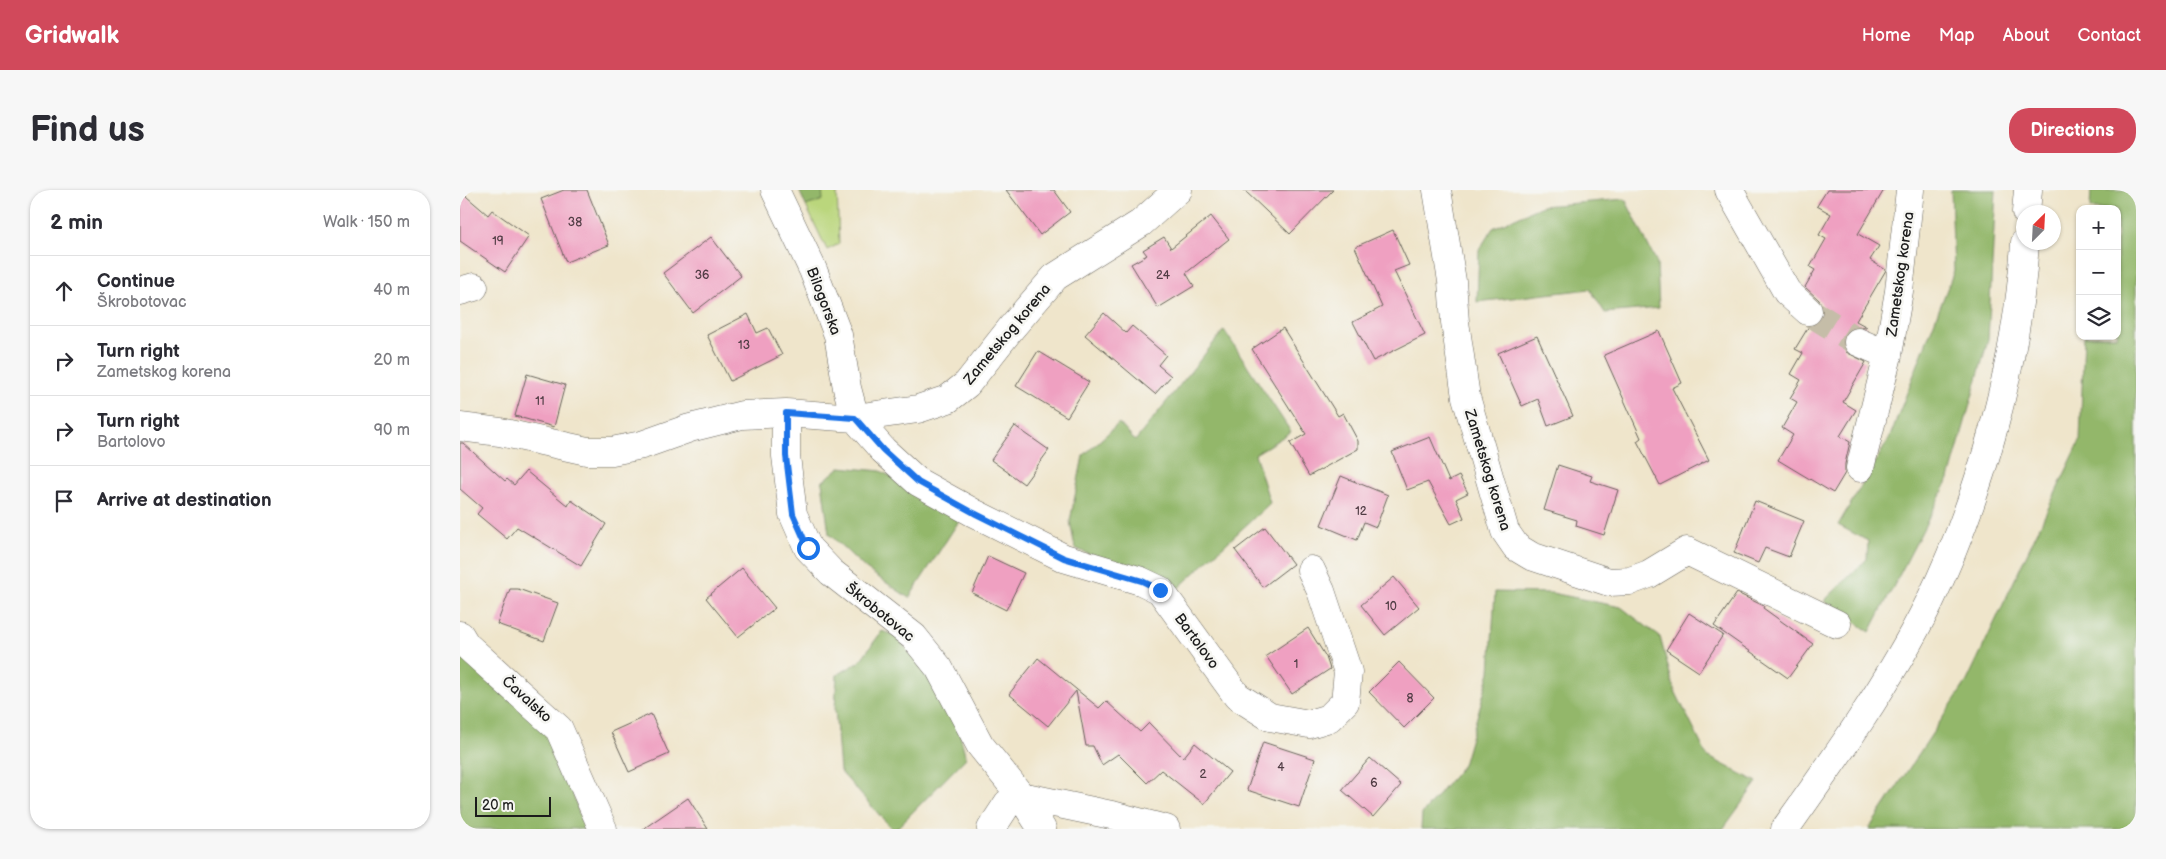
<!DOCTYPE html>
<meta charset="utf-8">
<style>
body{margin:0;font-family:"Balsamiq Sans",sans-serif;background:#f7f7f7;color:#2b2b33}
.controls{position:absolute;right:15px;top:15px;display:grid;overflow:hidden;border-radius:10px;box-shadow:0 1px 4px #0004}
.controls button{width:45px;height:45px;display:grid;place-items:center;padding:0;border:0;border-bottom:1px solid #e1e1e2;background:#fff;color:#2b2b33;font:25px sans-serif}
.compass{position:absolute;left:1556px;top:15px;width:45px;height:45px;border-radius:50%;background:#fff;box-shadow:0 1px 4px #0004;rotate:24deg}
.scale{position:absolute;left:15px;bottom:12px;width:76px;box-sizing:border-box;padding-left:5px;border:2px solid #1c1c1c;border-top:0;font-size:14px;line-height:18px;white-space:nowrap;color:#1c1c1c;-webkit-text-stroke:4px #f6f6f2;paint-order:stroke}
.stop{position:absolute;width:15px;height:15px;margin:-11px;border:4px solid #1a73e8;border-radius:50%;background:#fff}
.stop.end{background:#1a73e8;border-color:#fff;box-shadow:0 1px 5px #0008}
.list{margin:0;padding:0;list-style:none}
h2{display:flex;justify-content:space-between;align-items:center;height:65px;margin:0;padding:0 20px;font-size:21px}
h2 small{font-size:16px;font-weight:400;color:#7c7c81}
.list li{display:grid;grid-template-columns:32px 1fr auto;gap:15px;align-items:center;box-sizing:border-box;height:70px;padding:0 20px;border-top:1px solid #e1e1e2}
.list b{display:block;font-size:19px;white-space:nowrap}
.list p{margin:0;font-size:16px;white-space:nowrap;color:#7c7c81}
.list em{font-size:16px;font-style:normal;color:#7c7c81}
.icon{flex:none;width:28px;height:28px;fill:none;stroke:currentColor;stroke-width:2;stroke-linecap:round;stroke-linejoin:round}
.map{position:relative;flex:none;width:1676px;height:639px;overflow:hidden;border-radius:20px}
header{display:flex;align-items:center;gap:30px;box-sizing:border-box;height:70px;padding:0 25px;background:#d1495b;color:#fff}
header strong{font-size:24px}
nav{display:flex;gap:28px;margin-inline-start:auto;font-size:18px}
.intro{display:flex;align-items:center;justify-content:space-between;box-sizing:border-box;height:120px;padding:0 30px}
h1{margin:0;font-size:35px}
.button{padding:12px 22px;border-radius:20px;background:#d1495b;color:#fff;font-size:18px;font-weight:700}
main{display:flex;gap:30px;padding:0 30px}
aside{flex:1;background:#fff;border-radius:20px;box-shadow:0 1px 4px #0004}
.map>svg:first-child{display:block}
.green{fill:#bad67b;stroke:#6b794c}
.forest{fill:#93b76b;stroke:#586a44}
.building{fill:#efa0c1}
.lines{fill:none;stroke-linecap:round;stroke-linejoin:round}
.minor-tunnel{stroke:#c5bda8;stroke-width:28;stroke-dasharray:28 14;stroke-linecap:butt}
.minor-casing{stroke:#666259;stroke-width:29}
.secondary-casing{stroke:#666259;stroke-width:29}
.minor{stroke:#fff;stroke-width:28}
.secondary{stroke:#fff;stroke-width:28}
.route{stroke:#1a73e8;stroke-width:6}
.labels{text-anchor:middle;stroke-width:5;stroke-linejoin:round;paint-order:stroke}
.number-label{font-size:12px;fill:#513d45}
.street-label{font-size:15px;fill:#1c1c1c;stroke:#f6f6f2}
</style>
<header>
<strong>Gridwalk</strong>
<nav><a>Home</a><a>Map</a><a>About</a><a>Contact</a></nav>
</header>
<div class="intro"><h1>Find us</h1><a class="button">Directions</a></div>
<main>
<aside>
<h2>2 min<small>Walk · 150 m</small></h2>
<ul class="list">
<li><svg class="icon" aria-label="ahead" viewBox="0 0 24 24"><path d="M12 20V5M6 11l6-6 6 6"/></svg><div><b>Continue</b><p>Škrobotovac</p></div><em>40 m</em></li>
<li><svg class="icon" aria-label="right" viewBox="0 0 24 24"><path d="M7 20v-9h11M14 6l5 5-5 5"/></svg><div><b>Turn right</b><p>Zametskog korena</p></div><em>20 m</em></li>
<li><svg class="icon" aria-label="right" viewBox="0 0 24 24"><path d="M7 20v-9h11M14 6l5 5-5 5"/></svg><div><b>Turn right</b><p>Bartolovo</p></div><em>90 m</em></li>
<li><svg class="icon" aria-label="arrive" viewBox="0 0 24 24"><path d="M6 21V4h12l-3 4 3 4H6"/></svg><div><b>Arrive at destination</b></div></li>
</ul>
</aside>
<div class="map">
<svg width="1676" height="639" viewBox="0 0 1676 639">
<rect width="100%" height="100%" fill="#f6f6f2"/>
<filter id="ink" filterUnits="userSpaceOnUse"><feTurbulence type="fractalNoise" baseFrequency=".02" numOctaves="2"/><feDisplacementMap in="SourceGraphic" scale="10" xChannelSelector="R" yChannelSelector="G"/><feConvolveMatrix kernelMatrix="1 2 1 2 8 2 1 2 1" color-interpolation-filters="sRGB"/></filter>
<filter id="wash" filterUnits="userSpaceOnUse"><feTurbulence type="fractalNoise" baseFrequency=".0096" numOctaves="4" result="noise"/><feDisplacementMap in="SourceGraphic" scale="20" xChannelSelector="R" yChannelSelector="G"/><feGaussianBlur stdDeviation="1.12" result="paint"/><feColorMatrix in="noise" values="0 0 0 0 0 0 0 0 0 0 0 0 0 0 0 0 0 1.4 0 .05"/><feComposite in="paint" operator="in"/></filter>
<g filter="url(#wash)">
<rect width="100%" height="100%" fill="#efe5cb"/>
<!-- green -->
<path class="green" d="M 362,0 L 377,0 L 379,54 L 367,60 L 346,16 L 362,10 Z"/>
<!-- forest -->
<path class="forest" d="M 339,0 L 362,0 L 363,10 L 346,16 Z
M 1491,0 L 1536,0 L 1528,150 L 1489,289 L 1410,442 L 1364,411 L 1407,369 L 1408,351 L 1378,335 L 1429,249 L 1494,81 Z
M 1631,0 L 1676,0 L 1676,639 L 1409,639 L 1507,491 L 1620,251 L 1624,146 L 1657,146 L 1657,19 L 1630,19 Z
M 1165,9 L 1197,73 L 1199,118 L 1145,123 L 1130,99 L 1017,112 L 1019,60 L 1033,38 L 1082,16 Z
M 764,140 L 831,242 L 795,264 L 810,313 L 714,402 L 615,358 L 610,331 L 623,266 L 659,233 L 675,251 Z
M 380,277 L 421,281 L 456,301 L 499,331 L 449,408 L 406,379 L 369,344 L 362,292 Z
M 1035,402 L 1092,403 L 1161,417 L 1200,447 L 1214,499 L 1247,566 L 1297,592 L 1263,639 L 961,639 L 962,624 L 1003,575 L 1030,482 Z
M 422,441 L 436,446 L 492,513 L 506,568 L 436,639 L 432,639 L 380,581 L 375,519 L 377,485 L 399,472 Z
M 0,458 L 95,546 L 124,639 L 0,639 Z"/>
<g id="blocks">
<!-- building -->
<path class="building" d="M 104,0 L 127,0 L 149,55 L 106,72 L 81,9 Z
M 546,0 L 594,0 L 610,22 L 580,45 Z
M 784,0 L 873,0 L 830,44 Z
M 1367,0 L 1424,0 L 1398,44 L 1419,56 L 1410,70 L 1426,80 L 1396,131 L 1407,137 L 1406,138 L 1396,137 L 1388,140 L 1384,146 L 1383,154 L 1386,162 L 1406,172 L 1383,212 L 1396,220 L 1380,246 L 1390,252 L 1385,274 L 1385,283 L 1373,303 L 1318,270 L 1333,245 L 1322,238 L 1337,212 L 1330,208 L 1341,190 L 1331,184 L 1343,163 L 1335,159 L 1349,136 L 1359,132 L 1363,124 L 1363,117 L 1359,110 L 1345,97 L 1355,80 L 1350,77 L 1366,49 L 1359,45 L 1371,24 L 1357,16 Z
M 0,1 L 28,25 L 32,20 L 69,46 L 45,82 L 0,51 Z
M 751,26 L 769,49 L 726,83 L 734,96 L 698,118 L 671,74 L 687,65 L 683,60 L 704,47 L 711,58 Z
M 933,40 L 949,75 L 934,81 L 965,145 L 913,171 L 893,132 L 922,117 L 895,57 Z
M 251,47 L 281,86 L 233,123 L 203,83 Z
M 644,123 L 666,143 L 672,136 L 706,165 L 698,175 L 711,186 L 695,204 L 625,145 Z
M 288,124 L 297,143 L 308,138 L 322,165 L 270,191 L 247,145 Z
M 823,138 L 878,226 L 883,223 L 898,251 L 898,259 L 849,286 L 830,253 L 846,244 L 792,159 Z
M 1199,141 L 1222,193 L 1212,198 L 1249,270 L 1200,295 L 1177,251 L 1181,248 L 1144,165 Z
M 1077,146 L 1113,226 L 1088,236 L 1078,209 L 1062,216 L 1038,163 Z
M 578,161 L 629,192 L 607,227 L 556,196 Z
M 67,184 L 105,195 L 94,237 L 55,226 Z
M 555,236 L 589,260 L 564,294 L 531,270 Z
M 970,247 L 989,291 L 999,286 L 1008,303 L 996,309 L 1004,328 L 991,334 L 968,292 L 947,300 L 932,262 Z
M 0,253 L 3,253 L 45,291 L 47,289 L 54,295 L 66,281 L 108,316 L 111,310 L 146,334 L 121,376 L 57,337 L 47,349 L 17,324 L 22,318 L 0,299 Z
M 1098,275 L 1132,286 L 1130,291 L 1158,300 L 1144,345 L 1116,336 L 1117,330 L 1084,320 Z
M 881,286 L 928,305 L 916,337 L 904,332 L 897,350 L 861,335 Z
M 1295,311 L 1344,331 L 1329,367 L 1305,358 L 1298,373 L 1274,363 Z
M 805,337 L 833,374 L 803,397 L 775,360 Z
M 528,366 L 564,383 L 546,420 L 512,403 Z
M 282,378 L 315,418 L 278,447 L 246,408 Z
M 934,387 L 959,417 L 925,445 L 901,415 Z
M 50,399 L 58,399 L 98,413 L 84,451 L 37,434 Z
M 1277,403 L 1302,415 L 1304,416 L 1303,418 L 1353,454 L 1328,488 L 1254,436 Z
M 1229,423 L 1263,445 L 1239,482 L 1206,460 Z
M 848,438 L 866,467 L 870,479 L 832,504 L 806,466 Z
M 578,468 L 639,518 L 646,511 L 680,542 L 689,533 L 723,568 L 735,553 L 770,582 L 744,614 L 701,580 L 687,593 L 658,564 L 642,575 L 633,556 L 626,556 L 616,501 L 588,536 L 549,504 Z
M 939,472 L 974,508 L 944,538 L 909,502 Z
M 191,524 L 209,564 L 169,582 L 151,542 Z
M 803,552 L 855,569 L 839,617 L 787,600 Z
M 910,568 L 941,595 L 913,627 L 882,600 Z
M 228,608 L 248,639 L 183,639 Z"/>
</g>
</g>
<g filter="url(#ink)">
<use href="#blocks" fill-opacity="0" stroke="#666259" stroke-width="1"/>
<g class="lines">
<!-- minor-tunnel -->
<path class="minor-tunnel" d="M 1348,121 L 1398,152"/>
<!-- minor casing -->
<g class="minor-casing">
<path id="minor" d="M 315,0 L 353,80 L 378,145 L 387,198 L 395,228 L 423,260 L 458,292 L 514,323 L 604,368 L 681,391 L 700,400 L 777,506 L 810,527 L 849,534 L 869,528 L 885,512 L 888,482 L 861,401 L 851,380
M 977,0 L 992,91 L 995,132 L 1006,207 L 1045,341 L 1056,357 L 1071,366 L 1149,392 L 1170,391 L 1189,384 L 1227,361 L 1377,434
M 1269,0 L 1327,102 L 1348,121
M 0,101 L 14,97
M 1398,152 L 1428,165 L 1439,101 L 1450,0
M 326,223 L 326,266 L 333,324 L 348,358 L 371,382 L 454,447 L 479,478 L 520,555 L 561,606 L 582,639
M 0,237 L 40,242 L 127,261 L 152,261 L 182,255 L 230,238 L 282,225 L 326,223 L 395,228 L 458,219 L 488,209 L 507,194 L 552,137 L 595,87 L 681,33 L 718,0
M 1400,278 L 1428,165
M 0,445 L 6,455 L 99,539 L 143,639
M 531,639 L 548,613 L 561,606 L 656,626 L 706,639"/>
</g>
<!-- secondary casing -->
<g class="secondary-casing">
<path id="secondary" d="M 1566,22 L 1568,0
M 1325,639 C 1377,566 1429,493 1469,413 C 1521,307 1558,170 1565,52"/>
</g>
<!-- minor -->
<use href="#minor" class="minor"/>
<!-- secondary -->
<use href="#secondary" class="secondary"/>
</g>
</g>
<g class="lines" filter="url(#ink)">
<!-- route -->
<path class="route" d="M 348,358 L 333,324 L 326,266 L 326,223 L 395,228 L 423,260 L 458,292 L 514,323 L 604,368 L 682,391 L 700,400"/>
</g>
<g class="labels">
<!-- number labels -->
<g class="number-label">
<text x="115" y="36">38</text>
<text x="38" y="55">19</text>
<text x="242" y="89">36</text>
<text x="703" y="89">24</text>
<text x="284" y="159">13</text>
<text x="80" y="215">11</text>
<text x="901" y="325">12</text>
<text x="931" y="420">10</text>
<text x="836" y="478">1</text>
<text x="950" y="512">8</text>
<text x="821" y="581">4</text>
<text x="743" y="588">2</text>
<text x="914" y="597">6</text>
</g>
<!-- street labels -->
<g class="street-label">
<text transform="translate(1440 84) rotate(-82)" y="5">Zametskog korena</text>
<text transform="translate(364 111) rotate(69)" y="5">Bilogorska</text>
<text transform="translate(547 144) rotate(-50)" y="5">Zametskog korena</text>
<text transform="translate(1028 280) rotate(73)" y="5">Zametskog korena</text>
<text transform="translate(420 422) rotate(39)" y="5">Škrobotovac</text>
<text transform="translate(737 451) rotate(54)" y="5">Bartolovo</text>
<text transform="translate(67 509) rotate(42)" y="5">Čavalsko</text>
</g>
</g>
</svg>
<div class="controls">
<button>+</button>
<button>−</button>
<button><svg class="icon" aria-label="layers" viewBox="0 0 24 24"><path d="M12 4l9 5-9 5-9-5zM3 14l9 5 9-5"/></svg></button>
</div>
<svg class="compass" viewBox="-18 -18 36 36"><path d="M0-13l5 13h-10z" fill="#e53935"/><path d="M0 13l5-13h-10z" fill="#7c7c81"/></svg>
<div class="scale">20 m</div>
<div class="stop" style="left:348px;top:358px"></div>
<div class="stop end" style="left:700px;top:400px"></div>
</div>
</main>
